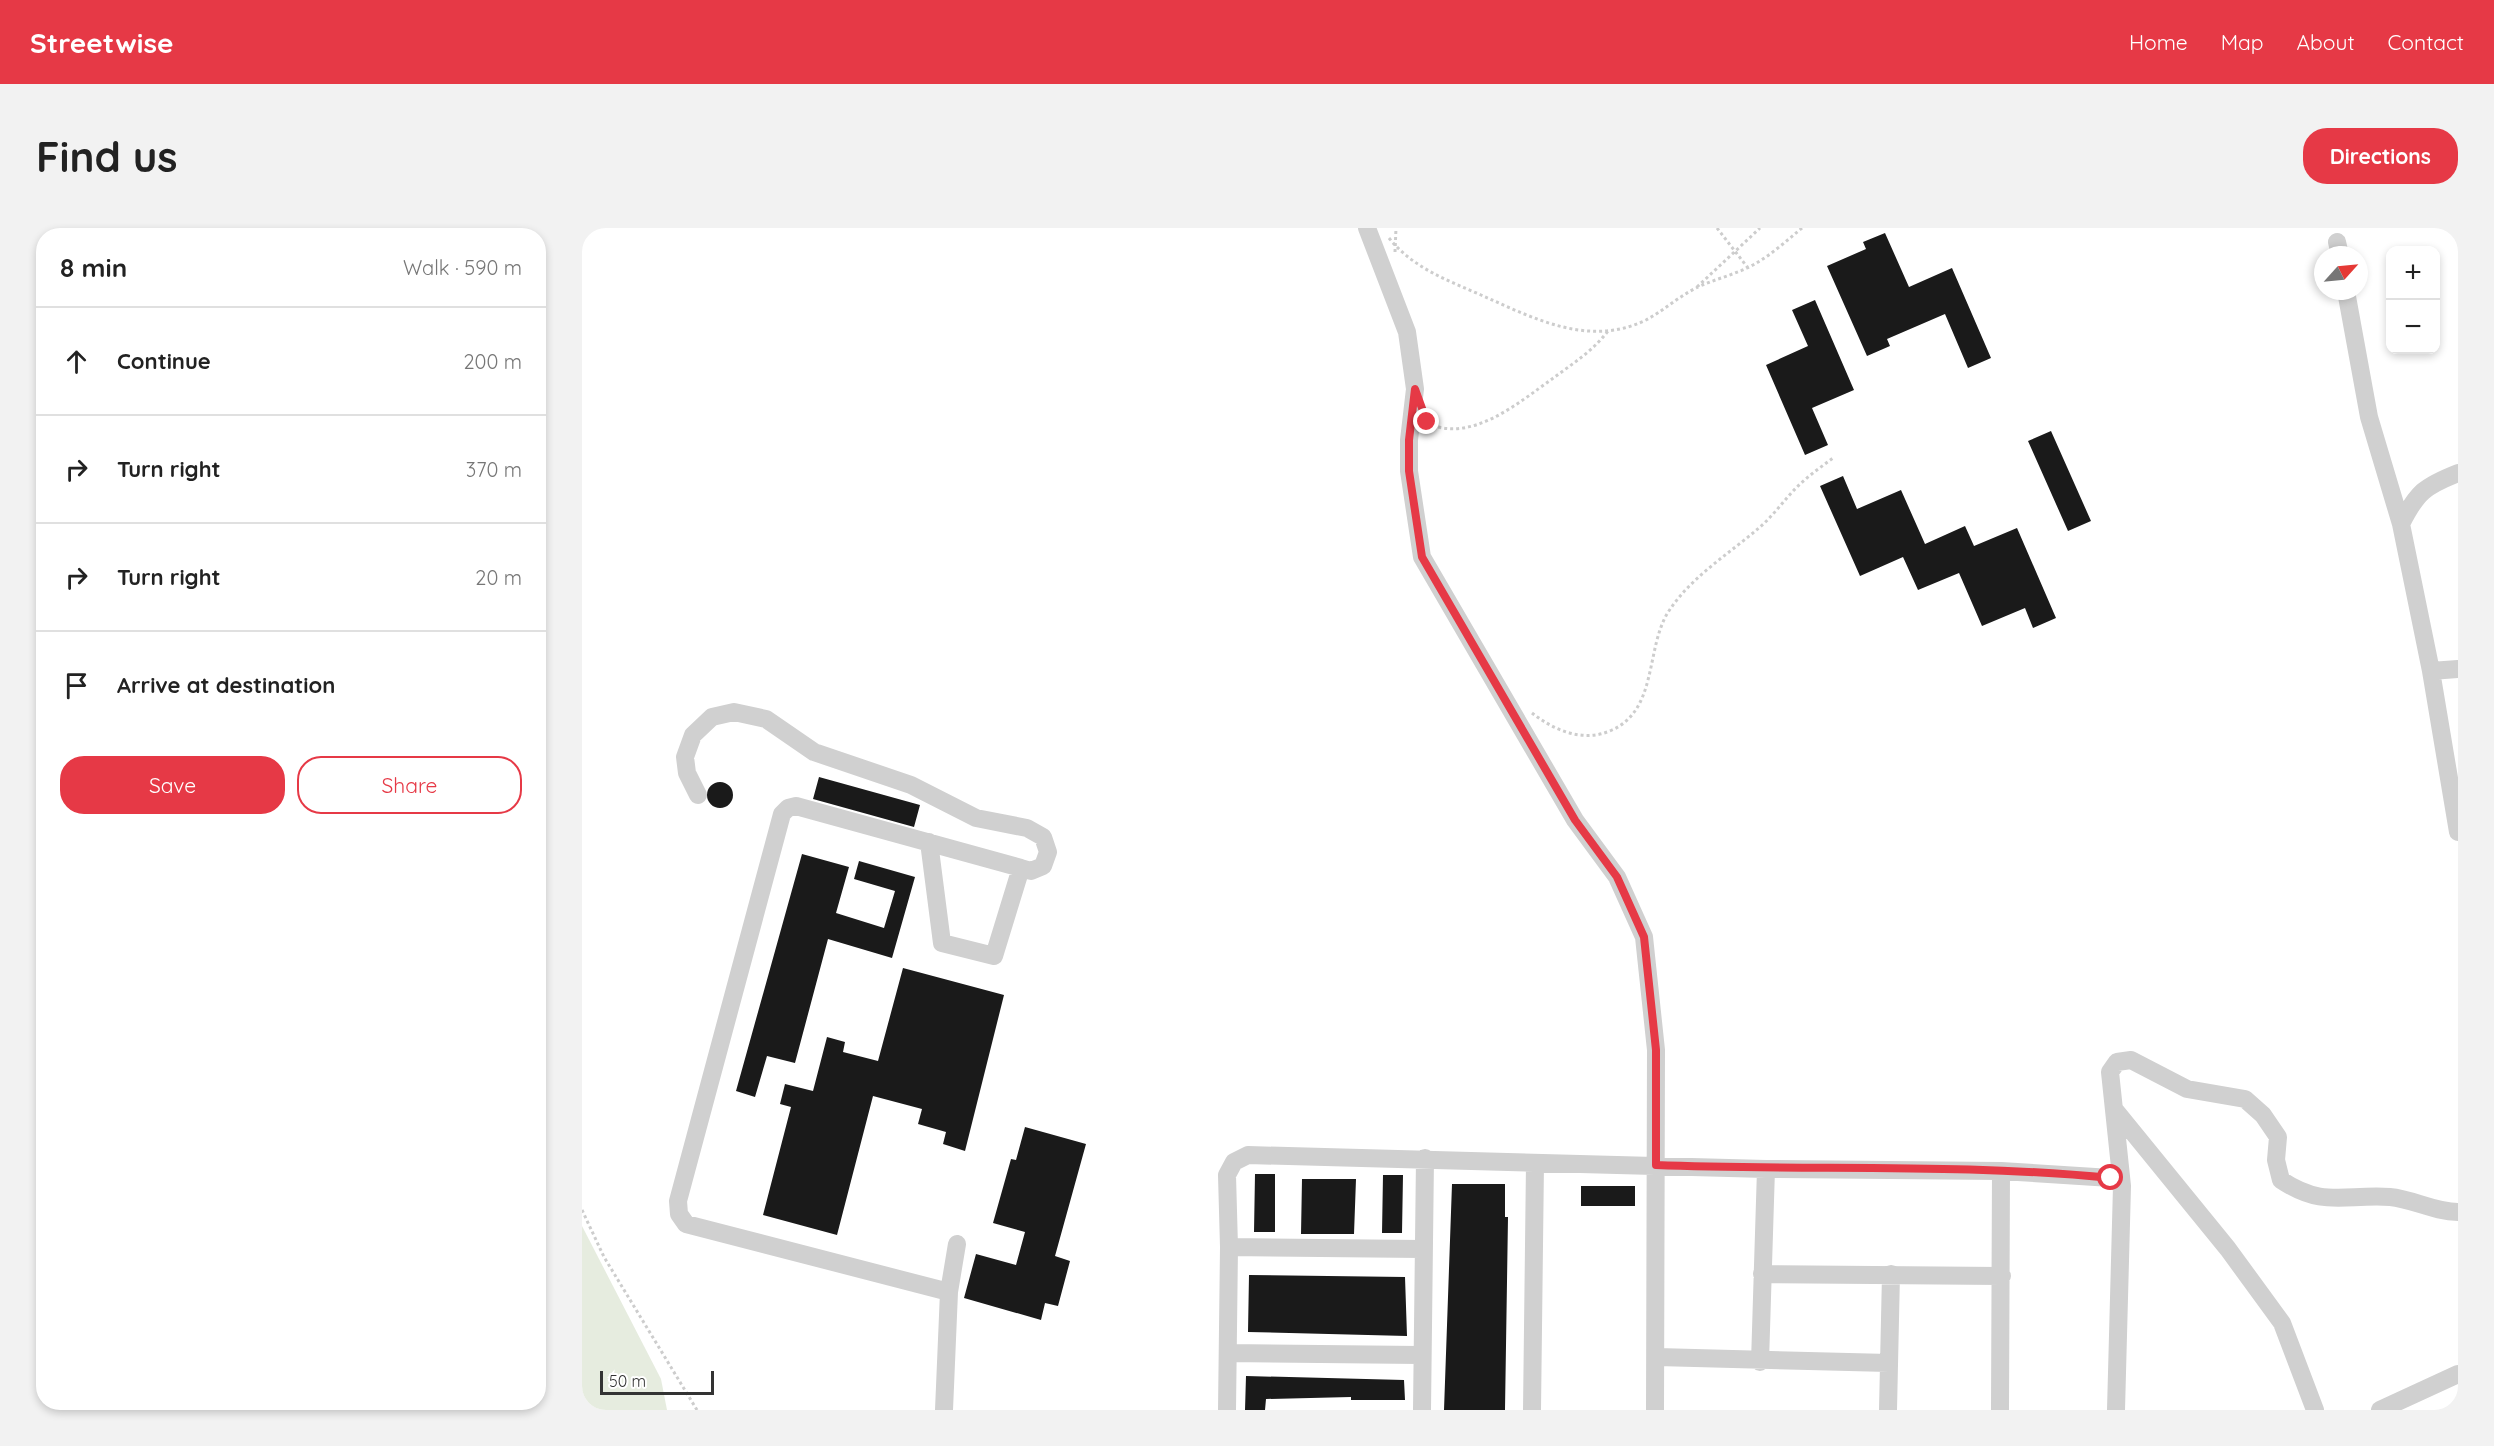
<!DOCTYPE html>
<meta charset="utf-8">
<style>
body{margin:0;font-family:Quicksand,sans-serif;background:#f2f2f2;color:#222}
.controls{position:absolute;right:18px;top:18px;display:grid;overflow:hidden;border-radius:12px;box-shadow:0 3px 9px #0003}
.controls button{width:54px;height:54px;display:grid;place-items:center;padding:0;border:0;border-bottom:2px solid #e0e0e0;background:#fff;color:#222;font:30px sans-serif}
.compass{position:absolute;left:1732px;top:18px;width:54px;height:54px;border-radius:50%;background:#fff;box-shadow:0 3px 9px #0003;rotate:63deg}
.scale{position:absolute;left:18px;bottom:15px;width:114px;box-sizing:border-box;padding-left:6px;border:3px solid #333;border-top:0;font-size:16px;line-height:21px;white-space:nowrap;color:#333;-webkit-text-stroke:4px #fff;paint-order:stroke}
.stop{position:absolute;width:18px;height:18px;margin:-14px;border:4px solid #e63946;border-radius:50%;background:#fff}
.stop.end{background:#e63946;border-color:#fff;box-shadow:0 2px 6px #0008}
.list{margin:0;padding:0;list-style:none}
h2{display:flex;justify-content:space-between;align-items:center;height:78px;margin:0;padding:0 24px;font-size:26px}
h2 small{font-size:20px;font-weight:400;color:#767676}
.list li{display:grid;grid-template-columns:39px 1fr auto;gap:18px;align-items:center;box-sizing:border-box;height:108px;padding:0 24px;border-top:2px solid #e0e0e0}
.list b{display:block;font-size:22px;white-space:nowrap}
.list em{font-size:20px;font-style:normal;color:#767676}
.actions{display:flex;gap:12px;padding:18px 24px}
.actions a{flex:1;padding:14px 0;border:2px solid #e63946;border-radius:24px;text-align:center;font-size:21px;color:#e63946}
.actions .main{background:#e63946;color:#fff}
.icon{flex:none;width:33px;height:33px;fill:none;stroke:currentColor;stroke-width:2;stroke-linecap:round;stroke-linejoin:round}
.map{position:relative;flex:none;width:1876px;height:1182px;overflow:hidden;border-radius:24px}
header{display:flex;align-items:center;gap:36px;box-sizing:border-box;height:84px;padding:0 30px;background:#e63946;color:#fff}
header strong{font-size:28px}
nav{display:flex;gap:33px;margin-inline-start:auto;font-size:21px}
.intro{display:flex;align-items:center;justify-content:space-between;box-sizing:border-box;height:144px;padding:0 36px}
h1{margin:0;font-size:42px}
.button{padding:15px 27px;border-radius:24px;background:#e63946;color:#fff;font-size:21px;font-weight:700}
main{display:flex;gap:36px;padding:0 36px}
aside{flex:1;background:#fff;border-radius:24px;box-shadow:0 3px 9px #0003}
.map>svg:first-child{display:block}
.green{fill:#e6ecdf}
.building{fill:#1a1a1a}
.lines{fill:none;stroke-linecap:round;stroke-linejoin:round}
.path{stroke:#cdcdcd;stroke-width:3;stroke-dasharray:3 3;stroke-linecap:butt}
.minor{stroke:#d0d0d0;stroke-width:18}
.route{stroke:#e63946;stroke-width:8}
</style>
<header>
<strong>Streetwise</strong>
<nav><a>Home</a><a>Map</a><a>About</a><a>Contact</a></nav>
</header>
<div class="intro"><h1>Find us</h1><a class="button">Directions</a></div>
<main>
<aside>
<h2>8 min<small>Walk · 590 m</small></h2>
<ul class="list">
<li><svg class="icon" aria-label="ahead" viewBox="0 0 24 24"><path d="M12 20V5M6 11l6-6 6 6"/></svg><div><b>Continue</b></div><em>200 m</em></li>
<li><svg class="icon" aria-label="right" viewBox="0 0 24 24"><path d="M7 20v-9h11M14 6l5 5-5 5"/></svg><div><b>Turn right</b></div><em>370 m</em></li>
<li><svg class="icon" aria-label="right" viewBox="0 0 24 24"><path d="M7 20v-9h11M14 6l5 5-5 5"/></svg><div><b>Turn right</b></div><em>20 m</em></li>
<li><svg class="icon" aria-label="arrive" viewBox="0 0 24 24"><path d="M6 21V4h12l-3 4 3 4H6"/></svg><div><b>Arrive at destination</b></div></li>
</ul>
<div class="actions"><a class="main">Save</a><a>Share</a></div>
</aside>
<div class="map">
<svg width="1876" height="1182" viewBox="0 0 1876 1182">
<rect width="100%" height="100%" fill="#fff"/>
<!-- green -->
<path class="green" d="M 0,998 L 79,1151 L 85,1182 L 0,1182 Z"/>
<!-- building -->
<path class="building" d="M 1303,5 L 1327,59 L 1370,40 L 1409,130 L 1386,140 L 1363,86 L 1305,111 L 1308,118 L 1285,128 L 1245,38 L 1284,21 L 1281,14 Z
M 1233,72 L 1272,162 L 1230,180 L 1246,217 L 1223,227 L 1184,137 L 1226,118 L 1210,82 Z
M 1469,203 L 1509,293 L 1486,303 L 1446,213 Z
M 1261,248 L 1275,281 L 1319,262 L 1343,316 L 1383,298 L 1392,318 L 1435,300 L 1474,390 L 1451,400 L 1443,380 L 1400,398 L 1377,345 L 1336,362 L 1321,329 L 1278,348 L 1238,258 Z
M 237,549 L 338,577 L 332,599 L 231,571 Z
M125 567a13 13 0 1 1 26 0a13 13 0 1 1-26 0Z
M 220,626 L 267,639 L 254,685 L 302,700 L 313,663 L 272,651 L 277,633 L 333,649 L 310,730 L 246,711 L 213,835 L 185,828 L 173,869 L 154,863 Z
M 321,740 L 422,767 L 383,923 L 361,916 L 364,904 L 336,896 L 340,881 L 291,868 L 255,1007 L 181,987 L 209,879 L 198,876 L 203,856 L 231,863 L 245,809 L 263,814 L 261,824 L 296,833 Z
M 443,899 L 504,916 L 473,1028 L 488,1033 L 476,1078 L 463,1075 L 459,1092 L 382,1070 L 394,1026 L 434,1037 L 443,1004 L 411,995 L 429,931 L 434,932 Z
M 673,946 L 693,946 L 693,1004 L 672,1004 Z
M 801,947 L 821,947 L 820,1005 L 800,1005 Z
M 720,951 L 774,951 L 772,1006 L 719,1006 Z
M 870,956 L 923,956 L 923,989 L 926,989 L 923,1182 L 862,1182 Z
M 999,958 L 1053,958 L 1053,978 L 999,978 Z
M 667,1047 L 823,1049 L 825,1108 L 666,1104 Z
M 664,1148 L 822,1152 L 823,1172 L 769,1172 L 769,1169 L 684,1171 L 683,1182 L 663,1182 Z"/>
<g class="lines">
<!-- path -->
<path class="path" d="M 1135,0 L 1166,40
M 807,10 C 831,40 865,52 899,67 C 951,90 1007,120 1064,92 C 1081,83 1096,69 1114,60 C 1130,52 1148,48 1165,40 C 1186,30 1203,14 1220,0
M 813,24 L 814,0
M 1115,59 L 1178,0
M 845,195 C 889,216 936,175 970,151 C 990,136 1011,123 1026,103
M 950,485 C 973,503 1002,515 1030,502 C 1075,482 1064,422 1085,386 C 1107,350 1147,326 1178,299 C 1192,287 1202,272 1215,259 C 1226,248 1239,239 1251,230
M 0,982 L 22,1029 L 115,1182"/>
<!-- minor -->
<path class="minor" d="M 785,0 L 825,104 L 833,161 L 827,212 L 827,243 L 840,329 L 993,592 L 1035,649 L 1062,709 L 1074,822 L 1073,1182
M 1755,14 L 1758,27
M 1764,63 L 1787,189 L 1819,296 L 1849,443 L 1876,604
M 1819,296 C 1835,264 1843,258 1876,245
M 1849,443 L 1876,441
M 116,567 L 105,545 L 103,529 L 111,507 L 130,489 L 152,484 L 184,491 L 232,524 L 329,557 L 394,590 L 445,600 L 461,609 L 466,624 L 461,638 L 449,643 L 439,640
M 347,614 L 360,715 L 412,728 L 439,640 L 214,578 L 206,580 L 200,586 L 96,973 L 97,986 L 104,996 L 367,1064 L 375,1016
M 1532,881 L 1646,1021 L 1700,1095 L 1733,1182
M 647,1019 L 840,1021
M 1180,1046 L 1420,1048
M 646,1125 L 838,1127
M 1075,1129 L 1307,1135
M 1178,1134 L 1184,941
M 362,1182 L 367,1064
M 645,1182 L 647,1019 L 645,947 L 652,934 L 666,927 L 1184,941 L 1419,943 L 1529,950 L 1540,958
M 840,1182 L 843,930
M 950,1182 L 953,935
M 1306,1182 L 1309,1046
M 1418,1182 L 1419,943
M 1534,1182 L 1540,958 L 1528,844 L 1535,834 L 1549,832 L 1605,861 L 1663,871 L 1681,887 L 1696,909 L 1694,932 L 1699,952 C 1741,980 1762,966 1808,969 C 1831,971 1852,984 1876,984
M 1798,1182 L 1876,1146"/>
</g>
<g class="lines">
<!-- route -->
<path class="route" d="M 845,194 L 833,161 L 827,212 L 827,243 L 840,329 L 993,592 L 1035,649 L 1062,709 L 1074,822 L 1074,937 C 1225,943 1378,935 1529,950"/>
</g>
</svg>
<div class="controls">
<button>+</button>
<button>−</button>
</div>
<svg class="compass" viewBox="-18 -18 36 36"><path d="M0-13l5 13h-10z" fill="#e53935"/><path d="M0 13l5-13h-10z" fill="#767676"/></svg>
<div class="scale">50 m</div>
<div class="stop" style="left:1529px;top:950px"></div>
<div class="stop end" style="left:845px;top:194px"></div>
</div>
</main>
